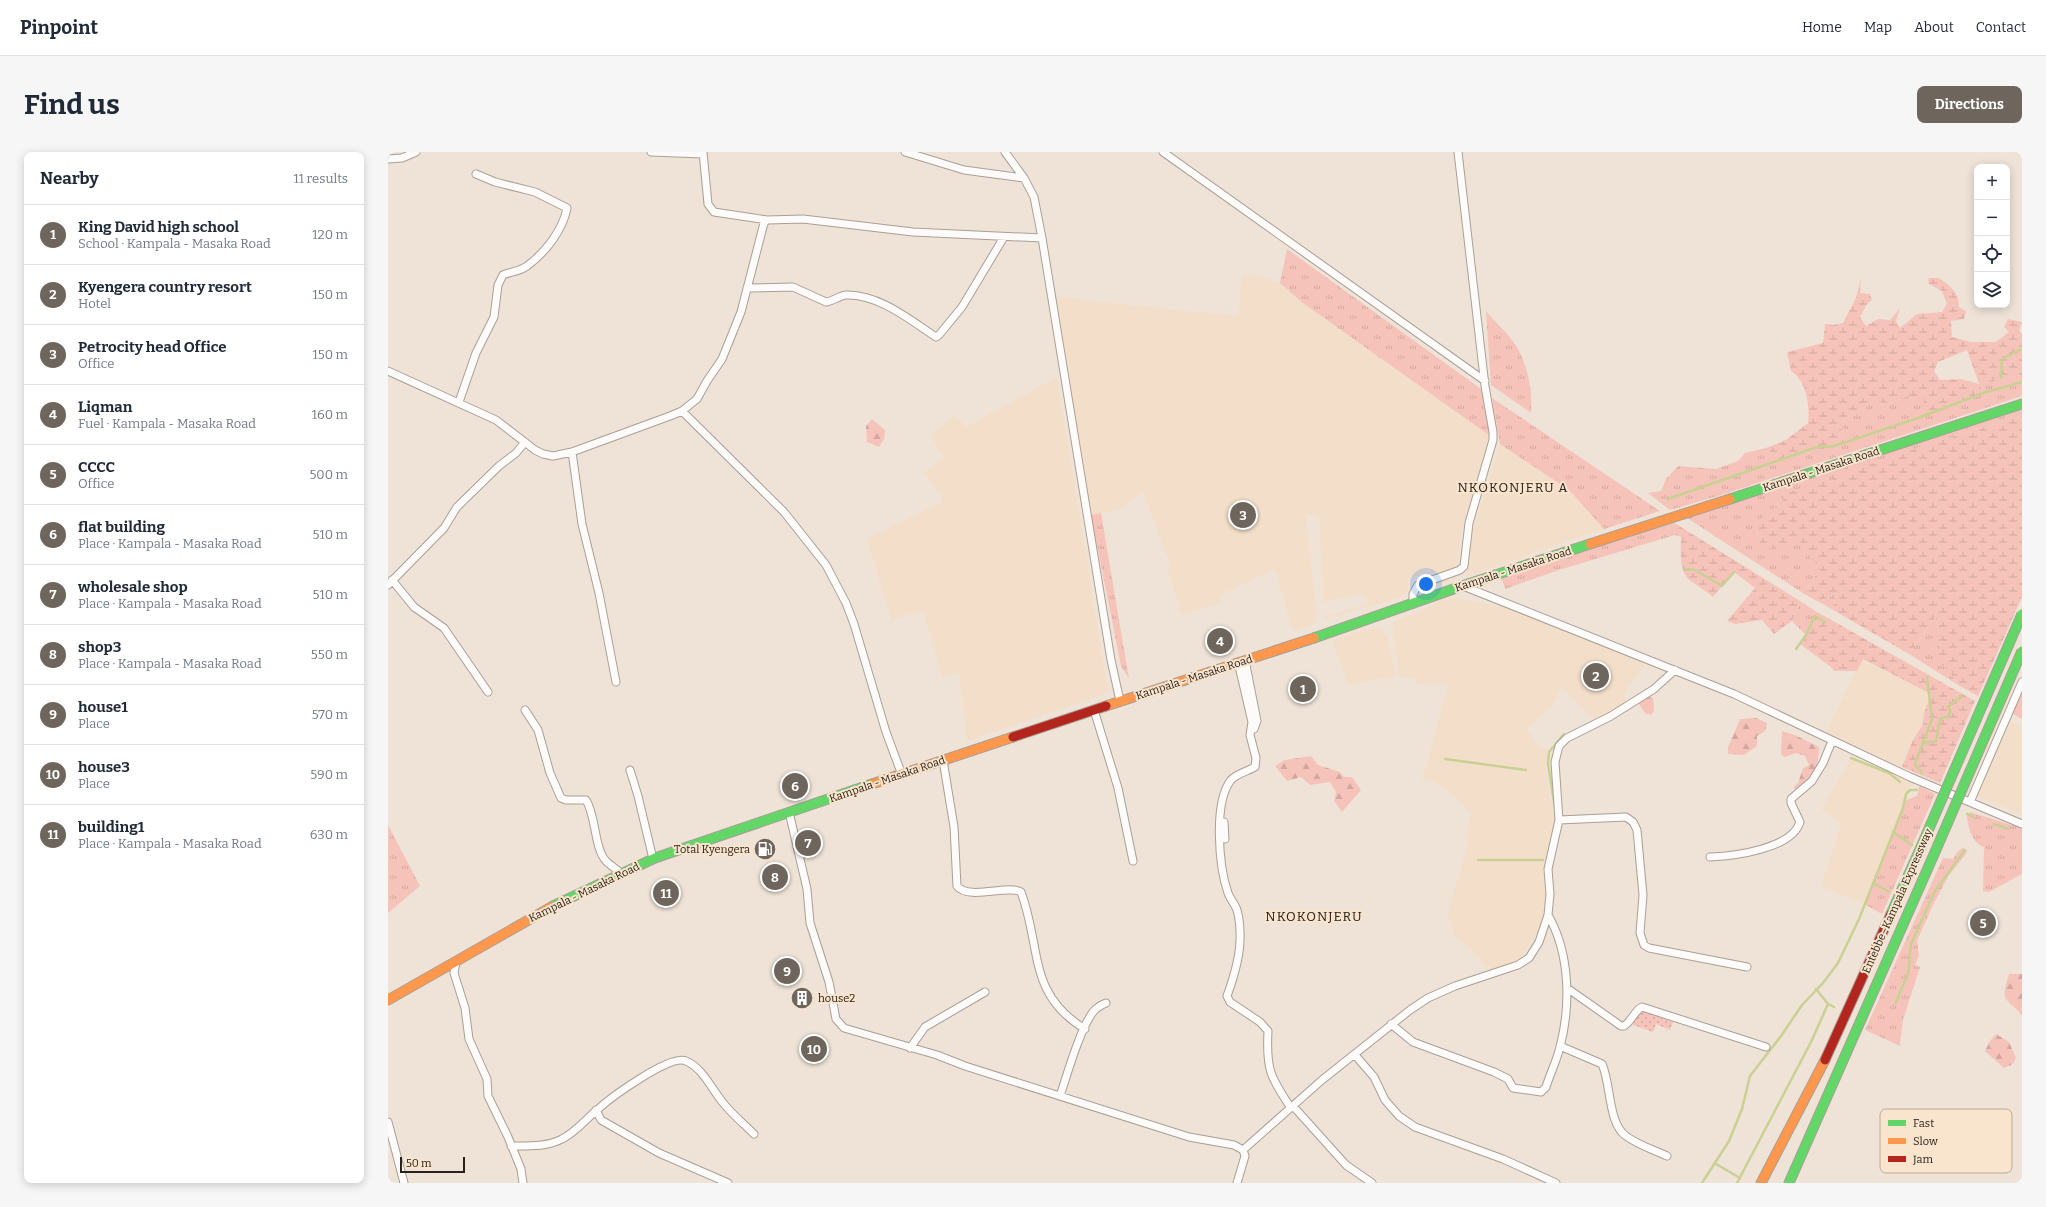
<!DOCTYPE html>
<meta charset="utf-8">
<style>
body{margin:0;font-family:Bitter,serif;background:#f6f6f7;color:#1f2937}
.controls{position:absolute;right:12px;top:12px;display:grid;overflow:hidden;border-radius:8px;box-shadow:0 2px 10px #0003}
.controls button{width:36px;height:36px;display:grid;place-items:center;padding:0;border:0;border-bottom:1px solid #e0e1e3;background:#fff;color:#1f2937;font:20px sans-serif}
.scale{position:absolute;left:12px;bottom:10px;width:65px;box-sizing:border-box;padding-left:4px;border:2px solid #292119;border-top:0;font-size:11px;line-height:14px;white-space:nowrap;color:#292119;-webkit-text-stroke:3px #f9e4cd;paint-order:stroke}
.you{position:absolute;left:1038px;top:432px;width:14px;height:14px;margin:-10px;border:3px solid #fff;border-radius:50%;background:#1a73e8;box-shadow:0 0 0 6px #1a73e833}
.badge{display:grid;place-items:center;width:26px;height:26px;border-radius:50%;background:#6e655c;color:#fff;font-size:13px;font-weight:700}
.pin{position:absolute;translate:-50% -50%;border:2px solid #fff;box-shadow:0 1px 4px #0006}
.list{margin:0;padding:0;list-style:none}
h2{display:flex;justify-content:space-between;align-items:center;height:52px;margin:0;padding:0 16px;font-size:17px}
h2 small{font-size:13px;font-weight:400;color:#747a83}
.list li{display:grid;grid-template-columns:26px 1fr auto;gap:12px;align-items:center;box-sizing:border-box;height:60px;padding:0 16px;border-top:1px solid #e0e1e3}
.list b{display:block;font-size:15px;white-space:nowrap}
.list p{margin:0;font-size:13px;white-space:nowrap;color:#747a83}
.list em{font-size:13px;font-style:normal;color:#747a83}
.icon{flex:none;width:22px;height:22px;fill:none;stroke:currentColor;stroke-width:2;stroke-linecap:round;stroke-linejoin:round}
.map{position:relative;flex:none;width:1634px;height:1031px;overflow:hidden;border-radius:8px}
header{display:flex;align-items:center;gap:24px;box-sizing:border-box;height:56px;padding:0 20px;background:#fff;border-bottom:1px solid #e0e1e3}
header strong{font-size:19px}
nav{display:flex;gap:22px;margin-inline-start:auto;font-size:14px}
.intro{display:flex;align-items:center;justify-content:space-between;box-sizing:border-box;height:96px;padding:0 24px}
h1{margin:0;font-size:28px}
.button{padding:10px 18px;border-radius:8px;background:#6e655c;color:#fff;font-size:14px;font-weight:700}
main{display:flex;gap:24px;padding:0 24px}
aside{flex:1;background:#fff;border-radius:8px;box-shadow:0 2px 10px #0003}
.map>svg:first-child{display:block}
.built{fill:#f3dfc9}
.grass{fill:url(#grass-tufts)}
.forest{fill:url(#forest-firs)}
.wetland{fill:url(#wetland-marsh);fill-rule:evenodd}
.park{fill:url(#park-dots)}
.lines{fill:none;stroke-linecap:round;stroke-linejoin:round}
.stream{stroke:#c8d192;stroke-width:2.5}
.street-casing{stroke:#a89f96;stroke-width:9}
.fast-casing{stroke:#a89f96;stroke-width:11}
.slow-casing{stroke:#a89f96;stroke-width:11}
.jam-casing{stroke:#a89f96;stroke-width:11}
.street{stroke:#fdfbf9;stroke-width:7}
.fast{stroke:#63d668;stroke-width:9}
.slow{stroke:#ff974d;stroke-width:9}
.jam{stroke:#b3261e;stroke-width:9}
.fast-bridge-casing{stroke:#a89f96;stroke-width:11;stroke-linecap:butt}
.fast-bridge{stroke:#63d668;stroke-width:9}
.labels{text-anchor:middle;stroke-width:4;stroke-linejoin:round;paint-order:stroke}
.street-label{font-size:11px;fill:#292119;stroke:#f9e4cd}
.poi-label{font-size:11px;fill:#292119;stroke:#f9e4cd;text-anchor:end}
.quarter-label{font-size:13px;letter-spacing:1px;fill:#292119;stroke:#f9e4cd}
.key{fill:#f9e4cd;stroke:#bbaa97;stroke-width:1}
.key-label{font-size:11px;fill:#292119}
</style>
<header>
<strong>Pinpoint</strong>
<nav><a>Home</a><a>Map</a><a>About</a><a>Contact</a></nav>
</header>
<div class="intro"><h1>Find us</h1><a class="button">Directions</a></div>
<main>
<aside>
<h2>Nearby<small>11 results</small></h2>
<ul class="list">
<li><span class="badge">1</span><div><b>King David high school</b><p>School · Kampala - Masaka Road</p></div><em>120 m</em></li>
<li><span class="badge">2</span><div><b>Kyengera country resort</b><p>Hotel</p></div><em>150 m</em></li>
<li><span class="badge">3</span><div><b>Petrocity head Office</b><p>Office</p></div><em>150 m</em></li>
<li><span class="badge">4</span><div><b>Liqman</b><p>Fuel · Kampala - Masaka Road</p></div><em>160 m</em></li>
<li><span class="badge">5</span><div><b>CCCC</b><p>Office</p></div><em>500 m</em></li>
<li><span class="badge">6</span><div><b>flat building</b><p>Place · Kampala - Masaka Road</p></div><em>510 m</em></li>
<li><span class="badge">7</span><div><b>wholesale shop</b><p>Place · Kampala - Masaka Road</p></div><em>510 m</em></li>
<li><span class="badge">8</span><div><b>shop3</b><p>Place · Kampala - Masaka Road</p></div><em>550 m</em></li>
<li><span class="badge">9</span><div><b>house1</b><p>Place</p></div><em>570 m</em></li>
<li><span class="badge">10</span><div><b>house3</b><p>Place</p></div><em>590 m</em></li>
<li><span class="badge">11</span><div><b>building1</b><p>Place · Kampala - Masaka Road</p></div><em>630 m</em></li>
</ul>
</aside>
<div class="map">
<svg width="1634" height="1031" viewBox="0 0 1634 1031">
<defs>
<pattern id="grass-tufts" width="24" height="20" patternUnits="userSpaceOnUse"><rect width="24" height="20" fill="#f5c3ba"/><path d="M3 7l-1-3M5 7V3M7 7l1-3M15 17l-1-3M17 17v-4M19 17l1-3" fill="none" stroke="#d2a79f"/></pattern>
<pattern id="forest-firs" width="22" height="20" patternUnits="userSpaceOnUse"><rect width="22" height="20" fill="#f5c3ba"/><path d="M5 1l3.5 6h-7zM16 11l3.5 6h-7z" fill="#d2a79f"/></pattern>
<pattern id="wetland-marsh" width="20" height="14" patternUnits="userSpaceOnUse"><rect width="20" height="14" fill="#f5c3ba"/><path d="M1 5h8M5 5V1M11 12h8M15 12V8" fill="none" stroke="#d2a79f"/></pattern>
<pattern id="park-dots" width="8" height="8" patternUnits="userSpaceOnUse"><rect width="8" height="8" fill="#f5c3ba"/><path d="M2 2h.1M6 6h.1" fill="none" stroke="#d2a79f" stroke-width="1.8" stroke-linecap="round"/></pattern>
</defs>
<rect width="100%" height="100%" fill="#efe3d7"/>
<!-- built -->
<path class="built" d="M 854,123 L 873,124 L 892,131 L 915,151 L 1102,284 L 1074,378 L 1068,427 L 1031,440 L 1035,424 L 1019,427 L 1021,433 L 1020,440 L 1014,445 L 936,467 L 936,465 L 980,452 L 975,442 L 935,450 L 931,364 L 918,362 L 929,464 L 926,472 L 905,480 L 887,417 L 831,444 L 833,451 L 794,463 L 779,418 L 783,416 L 755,340 L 730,358 L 703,363 L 668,145 L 850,164 Z
M 669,225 L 720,538 L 716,542 L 579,589 L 571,521 L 554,525 L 535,459 L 503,468 L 479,387 L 554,350 L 554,345 L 536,320 L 556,306 L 543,284 L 567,262 L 578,275 Z
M 1112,292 L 1182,339 L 1216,377 L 1078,425 L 1083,384 Z
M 1069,446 L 1121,457 L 1258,511 L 1236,543 L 1240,551 L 1206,567 L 1173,534 L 1165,553 L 1139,577 L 1152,596 L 1163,597 L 1158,616 L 1161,640 L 1168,664 L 1157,711 L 1158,747 L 1155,771 L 1134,805 L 1117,814 L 1099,818 L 1085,798 L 1067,785 L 1059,763 L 1078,698 L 1082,662 L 1074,651 L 1053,633 L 1043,629 L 1034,628 L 1060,533 L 1028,532 L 1028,526 L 1011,525 L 1005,483 L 1006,469 L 1041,456 L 1053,447 Z
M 989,474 L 999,483 L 1008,525 L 992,527 L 960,533 L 944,488 Z
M 1474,507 L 1543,542 L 1536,561 L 1535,572 L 1524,590 L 1514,615 L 1438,580 Z
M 1621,568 L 1634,575 L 1634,663 L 1591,645 L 1588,641 Z
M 1463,606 L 1525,629 L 1476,752 L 1433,734 L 1453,671 L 1433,658 Z"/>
<!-- grass -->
<path class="grass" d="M 899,97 L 1093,237 L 1102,284 L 915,151 L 892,131 Z
M 1098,159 C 1107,170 1121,182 1129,195 C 1140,215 1145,239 1143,261 L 1103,233 Z
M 1634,223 L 1634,244 L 1330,344 L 1282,358 L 1260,341 L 1273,339 L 1278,327 L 1290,314 L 1328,317 L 1350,309 L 1357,301 L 1378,296 L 1394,307 L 1432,294 L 1443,295 L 1456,290 L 1453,280 L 1458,266 L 1488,249 L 1499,252 L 1520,244 L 1536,244 L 1537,263 L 1595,241 L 1591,232 Z
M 1104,246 L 1272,359 L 1216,377 L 1182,339 L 1112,292 Z
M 1634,258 L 1634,264 L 1553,288 L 1396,342 L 1397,346 L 1367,373 L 1372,392 L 1410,387 L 1432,418 L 1418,436 L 1418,443 L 1299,366 Z
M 713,361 L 741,527 L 733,514 L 703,363 Z
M 1285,370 L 1287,383 L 1171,418 L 1117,437 L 1114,427 Z
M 1448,441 L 1445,458 L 1431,450 Z
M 1412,449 L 1429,460 L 1418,483 L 1404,469 Z
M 1547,465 C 1553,480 1551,496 1551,512 L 1561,519 L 1570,533 L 1521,502 Z
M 1634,537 L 1634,567 L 1623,561 Z
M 1532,634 L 1547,642 L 1494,762 L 1476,752 L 1518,648 L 1529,644 Z
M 1582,660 L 1634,676 L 1634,722 L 1601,740 L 1595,739 L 1596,695 C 1585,692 1580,676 1579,665 Z
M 0,673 L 32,734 L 0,761 Z
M 1575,696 L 1579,699 L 1578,702 L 1561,723 L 1544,755 L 1529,789 L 1531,803 L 1527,813 L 1532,815 L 1515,868 L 1512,894 L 1477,878 L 1555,706 L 1565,707 L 1570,699 Z"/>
<!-- forest -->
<path class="forest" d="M 484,267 L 497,278 L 496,287 L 491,295 L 479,290 L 478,274 Z
M 1262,544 L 1265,546 L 1266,559 L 1263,563 L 1257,561 L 1251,552 L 1255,547 Z
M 1368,566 L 1379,571 L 1377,579 L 1369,584 L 1369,594 L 1356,603 L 1340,602 L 1340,595 L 1352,567 Z
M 1394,579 L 1407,583 L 1431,595 C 1430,619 1427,626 1407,638 L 1406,635 L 1410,631 L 1415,616 L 1421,613 L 1417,604 L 1408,601 L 1396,605 L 1393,602 Z
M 923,604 L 930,613 L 952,620 L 956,625 L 964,625 L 973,638 L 954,660 L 946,649 L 948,640 L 942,630 L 922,633 L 913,625 L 899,629 L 887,614 L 897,608 Z
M 1621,822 L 1634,822 L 1634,863 C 1617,844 1612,851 1621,822 Z
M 1608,882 L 1621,890 L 1628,906 L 1625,912 L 1616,916 L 1597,899 L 1602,889 Z"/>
<!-- wetland -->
<path class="wetland" d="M 1473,126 L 1472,141 L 1482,142 L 1484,148 L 1479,152 L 1472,165 L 1478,174 L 1490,167 L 1502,168 L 1512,156 L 1508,169 L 1512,176 L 1529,162 L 1554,160 L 1559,152 L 1554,139 L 1541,132 L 1540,126 L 1551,126 C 1562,134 1571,140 1571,155 L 1578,159 L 1576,167 L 1563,169 L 1564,185 L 1583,190 L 1608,190 L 1621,180 L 1616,175 L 1620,167 L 1634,170 L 1631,179 L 1634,182 L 1634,223 L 1592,232 L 1595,241 L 1537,263 L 1535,244 L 1520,244 L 1499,252 L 1488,249 L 1458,266 L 1453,280 L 1456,290 L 1443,295 L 1432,294 L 1393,307 L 1378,296 L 1398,288 L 1420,271 C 1422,254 1419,229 1403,219 L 1399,200 L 1435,191 L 1437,172 L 1445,173 L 1455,171 L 1468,146 ZM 1579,198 L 1591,232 L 1573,227 L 1552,228 L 1546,219 L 1550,210 Z
M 1634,264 L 1634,445 L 1590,544 L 1570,533 L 1561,519 L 1551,512 C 1551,496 1553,480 1547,465 L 1521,502 L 1445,458 L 1448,441 L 1431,450 L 1418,443 L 1418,436 L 1432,418 L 1410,387 L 1377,399 L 1372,392 L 1367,373 L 1397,346 L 1395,342 L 1553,288 Z
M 1285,370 L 1412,449 L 1404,469 L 1386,482 L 1374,468 L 1347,472 L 1339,469 L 1367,436 L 1346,420 L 1325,445 C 1318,439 1311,435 1304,430 C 1290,421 1293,399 1293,385 L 1287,383 Z
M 1429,460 L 1587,549 L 1552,631 L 1514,615 L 1524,590 L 1535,572 L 1536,561 L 1543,542 L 1475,507 L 1469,519 L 1446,519 L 1443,515 L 1412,492 Z"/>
<!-- park -->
<path class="park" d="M 1251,858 L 1285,870 L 1282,878 L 1268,872 L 1265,880 L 1245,873 Z"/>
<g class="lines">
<!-- stream -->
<path class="stream" d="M 1613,226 L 1614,207 L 1634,197
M 1280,347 L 1432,294 L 1443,295 L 1530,266 L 1595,241 L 1634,230
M 1297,417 L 1307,418 L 1334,434 L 1346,420
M 1408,497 L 1418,483 L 1427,464 L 1437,470
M 1536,591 L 1548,589 L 1552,567 L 1561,564 L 1562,558 L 1560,555 L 1574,544
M 1463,606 L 1501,621 L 1512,630
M 1057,607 L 1138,618
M 1534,621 L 1527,612 L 1544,567 L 1539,525
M 1167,656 L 1160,612 L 1161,600 L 1176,582
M 1579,662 L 1586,665
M 1606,672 L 1620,677
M 1505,680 L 1524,693
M 1090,708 L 1155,708
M 1485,731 L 1501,740
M 1428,837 L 1440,852 L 1446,855
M 1507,852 L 1520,822 L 1523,792 L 1547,739 L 1577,698
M 1328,1012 L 1352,1026
M 1314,1031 L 1341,989 L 1354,957 L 1362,924 L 1393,884 L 1414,853 L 1435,831 L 1450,811 L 1471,767 L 1515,656 L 1518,642 L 1522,638 L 1529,638
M 1349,1031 L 1423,890 L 1440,852"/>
<!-- street casing -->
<g class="street-casing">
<path id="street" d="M 263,0 L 315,2
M 315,0 L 320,52 L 326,60 L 379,68
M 517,0 L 576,18 L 636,26 L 646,45 L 654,86 L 723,508 L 732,549
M 617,0 L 636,26
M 775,0 L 1097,229
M 0,7 L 14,6 L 28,0
M 359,136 L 405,135 L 438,150 C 445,149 451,144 458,143 C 491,142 522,168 548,185 L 551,183 L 574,155 L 616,85
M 0,219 L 108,268 L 147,298 L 155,302 L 165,304 L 184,300 L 282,264 L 294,259 L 309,247 L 319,229 L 334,207 L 353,160 L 376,71 L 379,68 L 415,67 L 525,80 L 654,86
M 71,250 L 88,201 L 106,165 L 110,133 L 115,123 C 122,120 133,119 139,114 C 157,101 175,78 179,56 L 147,40 L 107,30 L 88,22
M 294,259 L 396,360 L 438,413 L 458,451 L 466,472 L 498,580 L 514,623
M 184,300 L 194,372 L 211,441 L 228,530
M 4,428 L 26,455 L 56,476 L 100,540
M 0,433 L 56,376 L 69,355 L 111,314 L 128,301 L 137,290
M 1075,434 L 1346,542 L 1522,625 L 1634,672
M 1025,452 L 1025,442 L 1030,433 L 1072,418 L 1076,414 L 1081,371 L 1105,288 L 1105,280 L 1097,234 L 1070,0
M 857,508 L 869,569 L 866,577
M 850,510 L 864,570 L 862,583 L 868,606 L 867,615 C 860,619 848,622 843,628 C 825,651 831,715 840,741 C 842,747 847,752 849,758 C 851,765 852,774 852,782 C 853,803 846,825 839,844 L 842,850 L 872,870 L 880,879 C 878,917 882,925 903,956
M 137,558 L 150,578 L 162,621 L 173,646 L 178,648 L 198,648 C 208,663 206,696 218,709 C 222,713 228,717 233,721
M 706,558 L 730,636 L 745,709
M 555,608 L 566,675 L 569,734 C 581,749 621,732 633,740 C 654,796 639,842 697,877
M 242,618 L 250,644 L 265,707
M 1582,650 L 1634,530
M 401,660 L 419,737 L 422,771 L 441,830 L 448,867 L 456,876 L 549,903 L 577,914 L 801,985 L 846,993 L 855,998
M 1171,668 L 1238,665 L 1245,670 L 1249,678 L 1255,743 L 1252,781 L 1256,793 L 1261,796 L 1359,815
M 836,670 L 837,687
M 1322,705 C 1346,704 1404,697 1412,670 L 1403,651 L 1403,647 L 1424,629 L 1435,611 L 1444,589
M 68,810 L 66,821 L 77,856 L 81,887 L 99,927 L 100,944 L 120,985 L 133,1017 L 135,1031
M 1179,836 L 1233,874 L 1236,874 C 1244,869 1246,859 1254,855 L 1378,895
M 1003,872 L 1025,890 L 1106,920 L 1120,927 L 1125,936 L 1153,940 L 1158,935 C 1162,922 1169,908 1172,895 C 1183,853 1182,801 1160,763
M 1172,894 L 1214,912 C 1223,931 1220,972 1238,984 C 1250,993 1266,998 1279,1004
M 522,896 L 537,875 L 597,840
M 967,903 L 986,925 L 997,948 L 1011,964 L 1027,975 L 1115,1007 L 1168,1031
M 672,944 C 679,923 692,877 705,860 C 709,855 713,853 718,851
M 905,954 L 958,1013 L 984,1031
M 208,958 L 213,968 L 271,1001 L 340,1031
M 0,970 L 16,1031
M 123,994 C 140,994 159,995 174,987 C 188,980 198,967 209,958 C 222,946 282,902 298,909 C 315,916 324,938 336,952 C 345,963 356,972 366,982
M 855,998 L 934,928 L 1022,858 L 1040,846 L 1067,834 L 1130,813 L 1141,806 L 1151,790 L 1160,763 L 1162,742 L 1160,717 L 1171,668 L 1167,610 L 1171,594 L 1179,586 L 1223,564 L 1266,537 L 1287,518
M 849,1031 L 857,1004 L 855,998"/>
</g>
<!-- fast casing -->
<g class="fast-casing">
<path id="fast" d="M 1342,347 L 1634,252
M 926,486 L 1074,434 L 1202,392
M 165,754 L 267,706 L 484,632
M 1503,762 L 1533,695
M 1401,1031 L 1547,700"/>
</g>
<!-- slow casing -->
<g class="slow-casing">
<path id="slow" d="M 1202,392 L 1342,347
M 718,554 L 926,486
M 484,632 L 625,585
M 0,848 L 165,754
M 1373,1031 L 1437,908"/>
</g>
<!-- jam casing -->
<g class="jam-casing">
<path id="jam" d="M 625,585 L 718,554
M 1437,908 L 1503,762"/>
</g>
<!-- street -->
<use href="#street" class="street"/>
<!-- fast -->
<use href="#fast" class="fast"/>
<!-- slow -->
<use href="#slow" class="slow"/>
<!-- jam -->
<use href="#jam" class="jam"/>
<!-- fast-bridge casing -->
<g class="fast-bridge-casing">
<path id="fast-bridge" d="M 1533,695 L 1634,462
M 1547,700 L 1634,499"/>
</g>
<!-- fast-bridge -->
<use href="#fast-bridge" class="fast-bridge"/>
</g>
<!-- icons -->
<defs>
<g id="fuel-disc" transform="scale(1.15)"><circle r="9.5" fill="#6e655c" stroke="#f9e4cd"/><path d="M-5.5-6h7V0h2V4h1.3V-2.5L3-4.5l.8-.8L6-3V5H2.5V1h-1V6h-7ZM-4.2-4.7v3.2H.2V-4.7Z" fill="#fff"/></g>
<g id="building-disc" transform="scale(1.15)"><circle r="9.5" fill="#6e655c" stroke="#f9e4cd"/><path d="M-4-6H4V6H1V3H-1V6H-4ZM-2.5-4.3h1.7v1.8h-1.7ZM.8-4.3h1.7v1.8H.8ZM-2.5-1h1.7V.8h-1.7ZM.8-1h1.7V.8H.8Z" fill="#fff"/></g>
</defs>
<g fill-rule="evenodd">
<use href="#fuel-disc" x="377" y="697"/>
<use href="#building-disc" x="414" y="846"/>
</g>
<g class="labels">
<!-- street labels -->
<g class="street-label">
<text transform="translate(1433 317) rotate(-18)" y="4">Kampala - Masaka Road</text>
<text transform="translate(1125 417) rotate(-18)" y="4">Kampala - Masaka Road</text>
<text transform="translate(806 525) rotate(-18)" y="4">Kampala - Masaka Road</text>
<text transform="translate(499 627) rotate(-19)" y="4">Kampala - Masaka Road</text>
<text transform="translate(196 740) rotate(-26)" y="4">Kampala - Masaka Road</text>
<text transform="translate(1509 749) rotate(-66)" y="4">Entebbe–Kampala Expressway</text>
</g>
<!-- poi labels -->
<g class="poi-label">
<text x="362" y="701">Total Kyengera</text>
<text x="430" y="850" text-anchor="start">house2</text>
</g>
<!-- quarter labels -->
<g class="quarter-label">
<text x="1125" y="340">NKOKONJERU A</text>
<text x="926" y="769">NKOKONJERU</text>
</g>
</g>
<!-- legend -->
<rect x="1492" y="957" width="132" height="64" rx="6" class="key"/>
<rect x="1500" y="968" width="18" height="6" fill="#63d668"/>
<rect x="1500" y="986" width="18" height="6" fill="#ff974d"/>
<rect x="1500" y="1004" width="18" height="6" fill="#b3261e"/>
<g class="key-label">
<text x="1525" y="975">Fast</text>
<text x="1525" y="993">Slow</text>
<text x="1525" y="1011">Jam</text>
</g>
</svg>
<div class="controls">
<button>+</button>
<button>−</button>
<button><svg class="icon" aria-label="locate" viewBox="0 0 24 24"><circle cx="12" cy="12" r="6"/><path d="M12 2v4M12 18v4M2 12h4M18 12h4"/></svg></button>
<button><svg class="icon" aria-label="layers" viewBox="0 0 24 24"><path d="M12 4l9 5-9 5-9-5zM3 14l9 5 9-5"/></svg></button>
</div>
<div class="scale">50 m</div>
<div class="you"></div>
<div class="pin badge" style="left:915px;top:537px">1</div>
<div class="pin badge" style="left:1208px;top:524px">2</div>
<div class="pin badge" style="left:855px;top:363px">3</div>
<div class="pin badge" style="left:832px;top:489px">4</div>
<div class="pin badge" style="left:1595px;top:771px">5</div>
<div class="pin badge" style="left:407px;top:634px">6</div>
<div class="pin badge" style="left:420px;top:691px">7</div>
<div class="pin badge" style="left:387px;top:725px">8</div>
<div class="pin badge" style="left:399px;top:819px">9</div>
<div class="pin badge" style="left:426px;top:897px">10</div>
<div class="pin badge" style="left:278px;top:741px">11</div>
</div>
</main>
